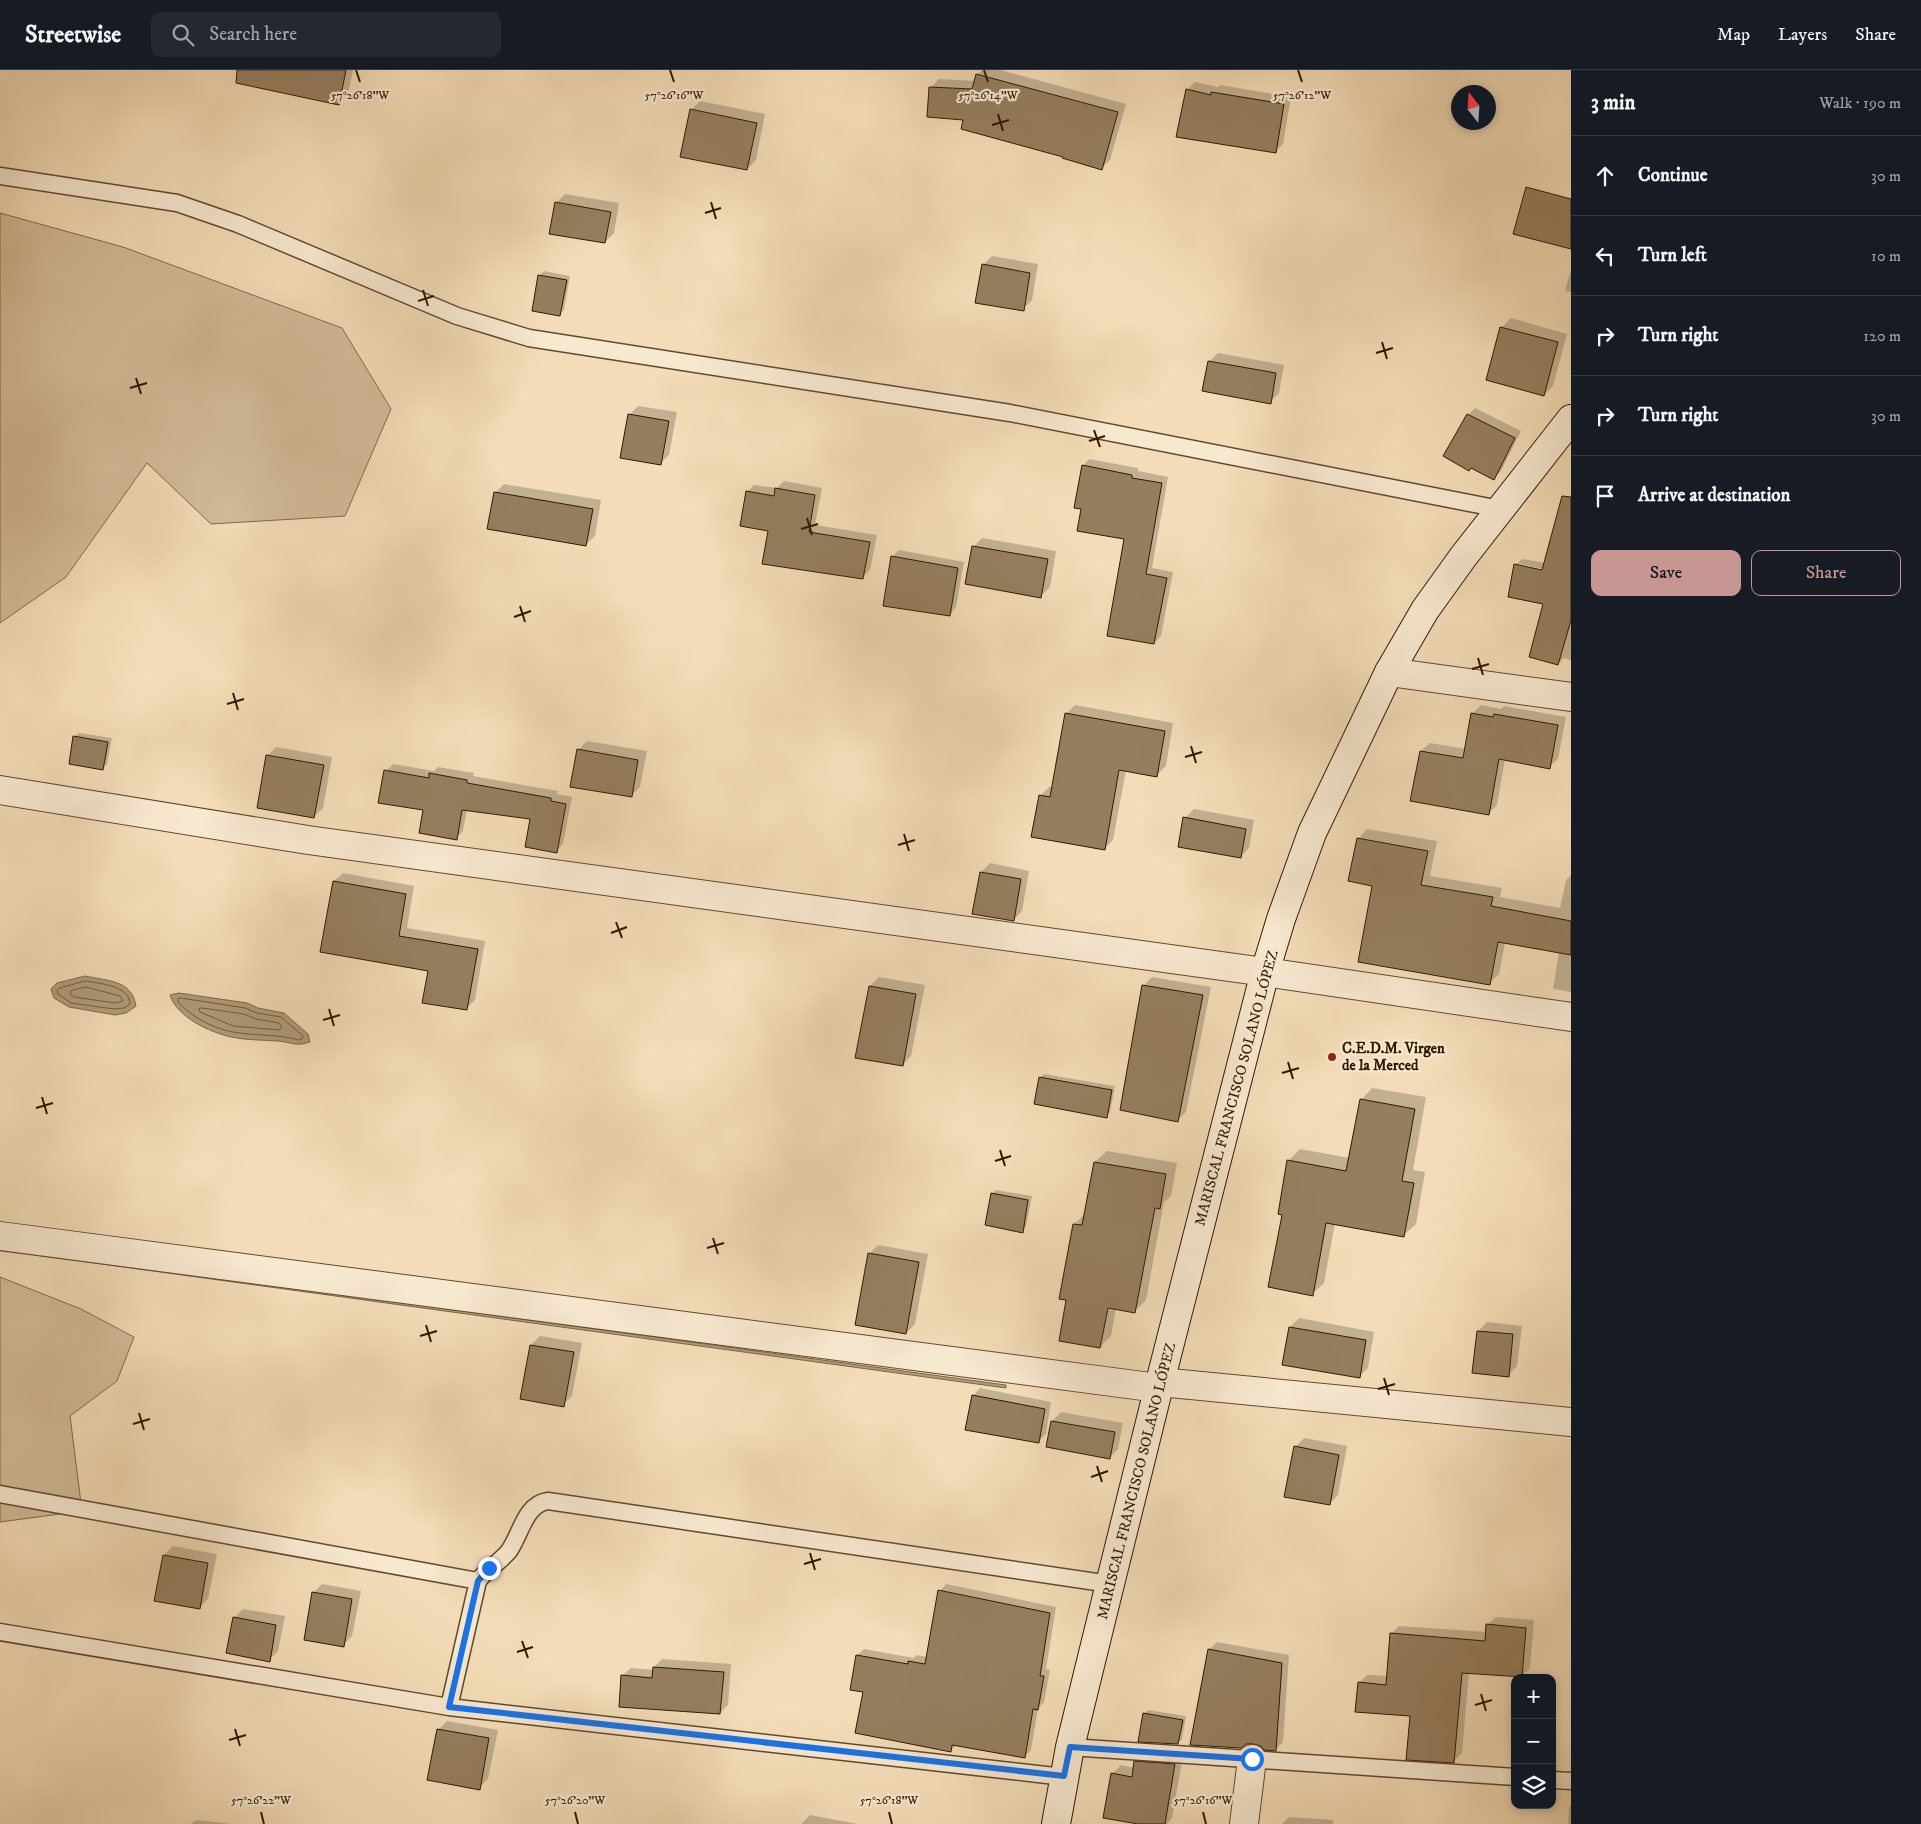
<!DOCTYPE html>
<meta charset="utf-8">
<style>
body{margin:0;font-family:"IM FELL DW Pica",serif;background:#242831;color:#f1f3f6}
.controls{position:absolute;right:15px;bottom:15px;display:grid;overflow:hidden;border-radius:10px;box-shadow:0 2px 8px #0003}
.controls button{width:45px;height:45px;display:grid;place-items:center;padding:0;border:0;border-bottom:1px solid #363941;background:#171b24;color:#f1f3f6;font:25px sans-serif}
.compass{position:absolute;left:1451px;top:15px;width:45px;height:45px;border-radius:50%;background:#171b24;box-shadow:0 2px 8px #0003;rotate:343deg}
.stop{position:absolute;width:15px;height:15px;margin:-11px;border:4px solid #1a73e8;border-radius:50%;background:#fff}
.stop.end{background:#1a73e8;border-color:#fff;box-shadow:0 1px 5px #0008}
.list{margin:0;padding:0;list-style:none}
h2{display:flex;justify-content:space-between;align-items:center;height:65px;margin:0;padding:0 20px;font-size:21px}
h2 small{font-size:16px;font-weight:400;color:#9ea1a6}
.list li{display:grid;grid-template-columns:32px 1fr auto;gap:15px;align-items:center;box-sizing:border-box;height:80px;padding:0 20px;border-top:1px solid #363941}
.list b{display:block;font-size:19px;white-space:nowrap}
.list em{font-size:16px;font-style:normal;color:#9ea1a6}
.actions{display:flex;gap:10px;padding:15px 20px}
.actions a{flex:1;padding:11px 0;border:1px solid #c59692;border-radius:10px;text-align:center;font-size:18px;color:#c59692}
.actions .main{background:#c59692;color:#111}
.icon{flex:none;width:28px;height:28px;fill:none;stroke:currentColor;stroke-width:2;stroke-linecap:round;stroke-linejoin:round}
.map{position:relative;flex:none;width:1571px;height:1754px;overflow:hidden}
header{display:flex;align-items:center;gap:30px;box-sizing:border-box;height:70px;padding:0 25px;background:#171b24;border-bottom:1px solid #363941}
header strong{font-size:24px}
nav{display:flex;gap:28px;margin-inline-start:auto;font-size:18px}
.search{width:350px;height:45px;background:#242831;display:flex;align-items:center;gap:12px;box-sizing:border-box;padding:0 18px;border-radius:10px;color:#9ea1a6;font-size:19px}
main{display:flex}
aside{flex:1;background:#171b24}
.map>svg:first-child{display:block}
.green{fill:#d2bb98;stroke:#806a4c}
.water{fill:#b09a79;stroke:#7c6649}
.shadow{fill:#0003;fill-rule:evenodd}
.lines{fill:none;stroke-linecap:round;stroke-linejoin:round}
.shore{stroke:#705a3c;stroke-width:1}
.building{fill:#957e5f;stroke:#2f1900}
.service-casing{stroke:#604a2e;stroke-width:19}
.minor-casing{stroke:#604a2e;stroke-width:30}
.secondary-casing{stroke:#2f1900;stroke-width:30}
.service{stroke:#f7e8d0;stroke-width:16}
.minor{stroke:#f7e8d0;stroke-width:28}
.secondary{stroke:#f7e8d0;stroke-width:28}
.route{stroke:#1a73e8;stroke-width:6}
.ticks{fill:none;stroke:#2f1900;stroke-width:2}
.poi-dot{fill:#8f2418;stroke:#f7e8d0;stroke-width:2}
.labels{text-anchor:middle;stroke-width:4.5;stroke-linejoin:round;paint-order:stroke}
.poi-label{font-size:15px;font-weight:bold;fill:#2f1900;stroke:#f7e8d0;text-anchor:start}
.street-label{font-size:15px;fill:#2f1900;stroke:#f7e8d0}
.ticks-label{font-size:12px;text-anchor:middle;fill:#2f1900;stroke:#f7e8d0;stroke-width:4.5;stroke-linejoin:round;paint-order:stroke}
</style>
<header>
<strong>Streetwise</strong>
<div class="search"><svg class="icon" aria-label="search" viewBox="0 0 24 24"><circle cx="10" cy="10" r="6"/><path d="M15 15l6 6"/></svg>Search here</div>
<nav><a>Map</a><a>Layers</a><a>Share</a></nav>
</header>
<main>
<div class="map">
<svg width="1571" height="1754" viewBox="0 0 1571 1754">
<rect width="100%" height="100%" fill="#f3dcb7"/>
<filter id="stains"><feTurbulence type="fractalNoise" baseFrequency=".004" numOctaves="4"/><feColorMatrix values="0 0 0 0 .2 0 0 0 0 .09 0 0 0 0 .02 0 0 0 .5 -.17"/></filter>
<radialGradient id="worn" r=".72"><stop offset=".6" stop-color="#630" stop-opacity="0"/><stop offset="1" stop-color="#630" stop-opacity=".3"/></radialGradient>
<!-- green -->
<path class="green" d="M 0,143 L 123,177 L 342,258 L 391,339 L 345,446 L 211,454 L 147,393 L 66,507 L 0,553 Z
M 0,1207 L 81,1239 L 134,1267 L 117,1311 L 70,1346 L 82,1441 L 0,1452 Z"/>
<!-- water -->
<path class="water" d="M 85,906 C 108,911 132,910 136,936 L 126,943 L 115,945 L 69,937 L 54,928 L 51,919 L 57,913 Z
M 179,923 L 247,933 L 258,938 L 284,943 L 308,964 L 310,972 C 295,977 292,972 277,971 C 262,970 245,970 231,967 C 209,962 177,947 170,925 Z
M 0,1178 L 1006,1315 L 1006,1318 L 0,1180 Z"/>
<!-- shadow -->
<path class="shadow" d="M 288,0 L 353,0 L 348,24 L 339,33 Z
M 982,0 L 1000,0 L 1126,34 L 1110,90 L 1102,98 L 1064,86 L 930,18 L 939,9 L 975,11 L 977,5 Z
M 1195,12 L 1218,17 L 1220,15 L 1291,27 L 1283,74 L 1275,82 L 1187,20 Z
M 700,31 L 765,44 L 756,90 L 747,99 L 691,40 Z
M 565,124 L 619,133 L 614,163 L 605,172 L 556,133 Z
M 992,186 L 1038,194 L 1032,230 L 1023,239 L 983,195 Z
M 1571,200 L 1571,222 L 1565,221 Z
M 544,201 L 570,206 L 564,240 L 560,244 L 539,206 Z
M 1511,248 L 1567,264 L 1553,316 L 1544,325 L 1487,309 L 1502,257 Z
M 1218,283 L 1284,295 L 1279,323 L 1270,332 L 1209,292 Z
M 638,336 L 677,342 L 669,385 L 660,394 L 629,345 Z
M 1475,338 L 1521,361 L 1501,401 L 1494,408 L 1468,345 Z
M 1089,389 L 1138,398 L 1138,401 L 1168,407 L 1152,498 L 1173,502 L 1161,566 L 1154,573 L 1125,468 L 1082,438 L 1083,396 Z
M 784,411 L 822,418 L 815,455 L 877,465 L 870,500 L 863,507 L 769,460 L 747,422 L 754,415 L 777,418 Z
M 504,414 L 601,430 L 595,466 L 586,475 L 495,423 Z
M 1568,426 L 1571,427 L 1571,590 L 1564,588 L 1558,594 L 1545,533 L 1516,495 L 1522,489 L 1545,493 L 1562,432 ZM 1519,494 L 1548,500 L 1548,502 L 1519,496 Z
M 982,468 L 1056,481 L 1050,517 L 1041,526 L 973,477 Z
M 899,480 L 964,492 L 956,537 L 950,544 L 892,487 Z
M 1075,635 L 1173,653 L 1166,696 L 1157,705 L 1126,700 L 1113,770 L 1104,779 L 1040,726 L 1049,717 L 1053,717 L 1066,644 Z
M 1481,635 L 1501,639 L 1504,636 L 1566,647 L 1558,689 L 1549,697 L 1505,689 L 1497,735 L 1488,744 L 1412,730 L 1421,681 L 1430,673 L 1466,679 L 1472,644 Z
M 79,663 L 112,668 L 107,694 L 103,699 L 74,667 Z
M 587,671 L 647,681 L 640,717 L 631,726 L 578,680 Z
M 276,677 L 332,687 L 323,738 L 314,747 L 267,686 Z
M 393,694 L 434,701 L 438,697 L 474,703 L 473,706 L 558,721 L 557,724 L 572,727 L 563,774 L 556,781 L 531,748 L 467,739 L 463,761 L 456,768 L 386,701 Z
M 1194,739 L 1254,750 L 1249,778 L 1240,787 L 1185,748 Z
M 1367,759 L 1437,771 L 1430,806 L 1502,818 L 1500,827 L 1560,838 L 1566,810 L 1571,805 L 1571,922 L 1553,919 L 1559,882 L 1505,872 L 1499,904 L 1489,913 L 1374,815 L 1358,769 Z
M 990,793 L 1029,801 L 1022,841 L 1013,850 L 981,802 Z
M 343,803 L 414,816 L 407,858 L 485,871 L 475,930 L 466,939 L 429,900 L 334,811 Z
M 879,907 L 925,915 L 911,986 L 903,995 L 870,916 Z
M 1152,907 L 1211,917 L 1186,1042 L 1178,1050 L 1122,1039 L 1144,915 Z
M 1044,1004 L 1115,1016 L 1110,1042 L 1106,1046 L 1040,1008 Z
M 1372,1018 L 1426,1027 L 1413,1100 L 1425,1102 L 1416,1154 L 1404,1165 L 1335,1153 L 1324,1213 L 1312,1224 L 1283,1144 L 1288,1091 L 1300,1079 L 1350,1088 L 1361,1030 Z
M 1107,1081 L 1177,1093 L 1171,1126 L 1164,1132 L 1146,1230 L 1135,1241 L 1116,1238 L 1111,1266 L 1100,1277 L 1067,1229 L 1074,1154 L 1086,1143 L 1095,1092 Z
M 996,1120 L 1032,1126 L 1026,1157 L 1022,1161 L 992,1124 Z
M 878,1175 L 928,1184 L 915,1254 L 906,1263 L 869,1184 Z
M 1299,1248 L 1374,1262 L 1368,1298 L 1359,1307 L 1290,1257 Z
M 1487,1252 L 1522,1256 L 1517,1296 L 1508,1305 L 1478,1261 Z
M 540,1266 L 582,1273 L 572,1326 L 563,1335 L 531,1275 Z
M 980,1318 L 1051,1332 L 1046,1364 L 1039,1371 L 973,1326 Z
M 1061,1342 L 1123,1353 L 1118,1379 L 1109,1388 L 1047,1376 L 1052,1351 Z
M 1304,1368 L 1347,1376 L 1338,1425 L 1329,1434 L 1295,1377 Z
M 173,1476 L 217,1484 L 208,1529 L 199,1538 L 156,1530 L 164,1485 Z
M 322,1514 L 361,1521 L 352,1566 L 343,1575 L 313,1523 Z
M 946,1514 L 1056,1537 L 1046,1599 L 1050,1600 L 1044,1632 L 1038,1638 L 1031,1680 L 1024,1687 L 956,1675 L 950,1681 L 864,1621 L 857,1585 L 864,1579 L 914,1588 L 916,1585 L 928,1587 L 940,1521 Z
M 243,1539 L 285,1546 L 278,1581 L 269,1590 L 234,1548 Z
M 1496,1547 L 1534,1550 L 1530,1598 L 1522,1606 L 1469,1603 L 1462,1683 L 1453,1692 L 1411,1645 L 1359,1613 L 1367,1605 L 1388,1606 L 1391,1564 L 1399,1556 L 1487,1562 L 1487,1555 Z
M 1217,1572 L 1289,1585 L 1283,1672 L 1275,1680 L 1209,1580 Z
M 662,1589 L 731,1594 L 728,1635 L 720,1643 L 623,1605 L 631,1598 L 654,1600 L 654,1597 Z
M 1148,1640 L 1186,1646 L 1182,1669 L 1178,1673 L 1144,1644 Z
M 447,1651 L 498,1660 L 488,1709 L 479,1718 L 438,1660 Z
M 1145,1683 L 1183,1686 L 1172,1748 L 1167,1754 L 1145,1754 L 1112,1704 L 1121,1695 L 1135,1698 L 1136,1692 Z
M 1571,1735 L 1571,1754 L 1568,1754 L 1569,1737 Z
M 810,1745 L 858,1754 L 801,1754 Z
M 1289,1747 L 1333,1750 L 1333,1754 L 1282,1754 Z
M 196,1750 L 232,1754 L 191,1754 Z"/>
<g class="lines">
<!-- shore -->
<path class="shore" d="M 86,911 C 101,914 129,915 130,934 L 124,938 L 114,939 L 71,933 L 58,924 L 57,920 L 60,918 Z
M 86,917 L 120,926 L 123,931 L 115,933 L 74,927 L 70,924 L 71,921 Z
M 181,928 L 245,938 L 257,943 L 281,947 L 302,965 L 303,968 L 299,970 C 277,964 255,966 233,962 C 212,958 192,947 178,932 L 178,929 Z
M 202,938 L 244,944 L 256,949 L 279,953 L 282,958 L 279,960 L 233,956 L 200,942 L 199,939 Z"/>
</g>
<!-- building -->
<path class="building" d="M 237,0 L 346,0 L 339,35 L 236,13 Z
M 976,4 L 1118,42 L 1102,100 L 1062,88 L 1063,87 L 961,59 L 963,50 L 927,47 L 929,17 L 972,19 Z
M 1186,19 L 1211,25 L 1211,22 L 1284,34 L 1276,83 L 1176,67 Z
M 690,39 L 757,53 L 747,100 L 680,87 Z
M 1526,117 L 1571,129 L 1571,179 L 1513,164 Z
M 555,132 L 611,142 L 605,173 L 549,164 Z
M 982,194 L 1030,203 L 1024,241 L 975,233 Z
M 538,205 L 567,210 L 560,246 L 532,241 Z
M 1500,257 L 1558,272 L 1544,326 L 1486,310 Z
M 1208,291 L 1276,303 L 1271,334 L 1202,321 Z
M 628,344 L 669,351 L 661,395 L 620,388 Z
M 1467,344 L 1515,368 L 1494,410 L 1471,398 L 1469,401 L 1443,386 Z
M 1082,395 L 1132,405 L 1132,408 L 1162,413 L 1146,504 L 1167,508 L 1154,574 L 1107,566 L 1124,469 L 1077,461 L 1081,439 L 1074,438 Z
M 775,418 L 815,425 L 809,462 L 870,472 L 863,509 L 762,494 L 768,461 L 740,456 L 746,421 L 774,426 Z
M 494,422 L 593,439 L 586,476 L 487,459 Z
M 1562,426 L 1571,427 L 1571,550 L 1558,595 L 1529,587 L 1543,534 L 1508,527 L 1514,494 L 1542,500 Z
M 972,476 L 1048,489 L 1041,528 L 965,514 Z
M 891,486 L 958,498 L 950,546 L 883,536 Z
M 1065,643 L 1165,661 L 1157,707 L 1119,700 L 1105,780 L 1031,767 L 1039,725 L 1050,727 Z
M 1471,643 L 1493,647 L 1494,644 L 1558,655 L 1550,699 L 1499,689 L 1489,745 L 1410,731 L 1420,681 L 1463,688 Z
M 73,666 L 108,672 L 103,700 L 69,694 Z
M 577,679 L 638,690 L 632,727 L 570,717 Z
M 266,685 L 324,695 L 314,748 L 257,738 Z
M 384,700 L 429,708 L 429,703 L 467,710 L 467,713 L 551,728 L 551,731 L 566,734 L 557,783 L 525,777 L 530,749 L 462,740 L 457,770 L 419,763 L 423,740 L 378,733 Z
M 1183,747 L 1246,759 L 1241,788 L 1178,777 Z
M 1357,768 L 1428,781 L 1421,815 L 1493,827 L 1491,836 L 1571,851 L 1571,885 L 1498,872 L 1490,915 L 1358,892 L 1372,816 L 1348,811 Z
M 980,802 L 1021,809 L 1014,851 L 972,844 Z
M 333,811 L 406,824 L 399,866 L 478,879 L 467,940 L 422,933 L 428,901 L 320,882 Z
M 1142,915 L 1203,925 L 1178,1052 L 1120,1040 Z
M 869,916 L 916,924 L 903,996 L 855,988 Z
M 1039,1007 L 1112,1020 L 1107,1048 L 1034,1034 Z
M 1360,1029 L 1415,1039 L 1402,1111 L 1414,1113 L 1404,1167 L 1326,1153 L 1313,1226 L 1268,1217 L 1282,1145 L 1278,1144 L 1287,1090 L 1346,1101 Z
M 1094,1092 L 1166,1104 L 1160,1139 L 1155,1138 L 1135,1243 L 1108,1238 L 1100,1278 L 1059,1271 L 1066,1230 L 1059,1229 L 1073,1154 L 1082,1155 Z
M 991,1123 L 1028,1130 L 1023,1163 L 985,1155 Z
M 868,1183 L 919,1192 L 906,1264 L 855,1255 Z
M 1289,1257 L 1366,1270 L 1360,1308 L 1282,1295 Z
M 1477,1261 L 1513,1264 L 1509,1307 L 1472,1303 Z
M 530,1275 L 574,1282 L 564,1337 L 520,1329 Z
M 972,1325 L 1045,1339 L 1039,1373 L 965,1360 Z
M 1051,1351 L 1115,1362 L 1110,1389 L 1046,1377 Z
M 1294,1376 L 1339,1385 L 1330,1435 L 1284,1427 Z
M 163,1485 L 208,1493 L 200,1539 L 154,1531 Z
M 938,1520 L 1050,1543 L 1040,1606 L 1044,1606 L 1038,1640 L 1033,1639 L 1025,1688 L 952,1675 L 951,1682 L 855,1663 L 863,1622 L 850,1620 L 856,1585 L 908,1594 L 908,1591 L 925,1594 Z
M 312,1522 L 352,1529 L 344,1577 L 304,1570 Z
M 233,1547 L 276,1555 L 270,1592 L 226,1583 Z
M 1486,1554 L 1526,1558 L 1522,1607 L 1462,1603 L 1454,1693 L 1406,1690 L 1410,1646 L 1355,1642 L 1358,1612 L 1386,1615 L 1390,1563 L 1485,1571 Z
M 1208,1579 L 1282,1593 L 1276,1681 L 1264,1680 L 1261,1676 L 1253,1674 L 1246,1674 L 1241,1678 L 1190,1675 Z
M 653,1597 L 724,1602 L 720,1644 L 619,1637 L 621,1605 L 652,1608 Z
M 1143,1643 L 1183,1650 L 1178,1674 L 1138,1672 Z
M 437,1659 L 489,1668 L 480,1720 L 427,1710 Z
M 1134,1691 L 1175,1694 L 1165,1754 L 1138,1754 L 1103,1748 L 1111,1703 L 1132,1707 Z"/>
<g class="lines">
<!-- service casing -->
<g class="service-casing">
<path id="service" d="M 0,106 L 177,133 L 238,154 L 457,246 L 529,268 L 1010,343 L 1500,439
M 0,1424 L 478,1511
M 0,1562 L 449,1637 L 1064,1707
M 449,1637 L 478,1511 C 487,1499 500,1492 509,1481 C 521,1464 525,1434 548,1431 L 1110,1514
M 1070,1677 L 1515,1707
M 1552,1710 L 1571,1711"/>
</g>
<!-- minor casing -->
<g class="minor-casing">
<path id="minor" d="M 1389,602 L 1571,627
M 0,720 L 308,770 L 1265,902 L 1571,947
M 0,1166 L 1158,1318
M 1160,1312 L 1571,1352
M 1244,1754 L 1252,1689"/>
</g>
<!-- secondary casing -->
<g class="secondary-casing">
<path id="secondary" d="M 1056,1754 L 1070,1677 L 1110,1514 L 1160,1312 L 1265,902 L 1281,849 L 1312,763 L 1389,602 L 1425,540 L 1463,487 L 1571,349"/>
</g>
<!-- service -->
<use href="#service" class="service"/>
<!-- minor -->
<use href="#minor" class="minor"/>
<!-- secondary -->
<use href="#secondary" class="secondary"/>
</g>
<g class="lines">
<!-- route -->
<path class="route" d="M 489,1498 L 478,1511 L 449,1637 L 1064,1706 L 1070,1677 L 1252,1689"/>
</g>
<!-- ticks -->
<path class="ticks" d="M 356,0 L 360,12M 670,0 L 674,12M 984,0 L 988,12M 1298,0 L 1302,12M 998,44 L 1003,61M 992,55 L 1009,50M 711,132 L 716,149M 705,143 L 721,138M 423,220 L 428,236M 418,231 L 434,226M 1382,272 L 1387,289M 1376,283 L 1393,278M 136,308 L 141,324M 130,318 L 147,313M 1094,360 L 1100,377M 1089,371 L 1105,366M 807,448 L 812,465M 801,459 L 818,454M 520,536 L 525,552M 514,547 L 531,541M 1478,588 L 1483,605M 1472,599 L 1489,594M 233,623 L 238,640M 227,634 L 244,629M 1191,676 L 1196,693M 1185,687 L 1202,682M 904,764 L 909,781M 898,775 L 915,770M 616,852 L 622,868M 611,863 L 627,857M 329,939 L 334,956M 323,950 L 340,945M 1288,992 L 1293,1009M 1282,1003 L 1299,998M 42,1027 L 47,1044M 36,1038 L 53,1033M 1000,1080 L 1005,1096M 995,1091 L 1011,1086M 713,1168 L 718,1184M 707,1178 L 724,1173M 426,1255 L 431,1272M 420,1266 L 437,1261M 1384,1308 L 1389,1325M 1378,1319 L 1395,1314M 139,1343 L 144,1360M 133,1354 L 150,1349M 1097,1396 L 1102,1412M 1091,1407 L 1108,1401M 810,1483 L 815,1500M 804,1494 L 821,1489M 522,1571 L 528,1588M 517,1582 L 533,1577M 1481,1624 L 1486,1641M 1475,1635 L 1492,1630M 235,1659 L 240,1676M 229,1670 L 246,1665M 261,1742 L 264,1754M 575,1742 L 578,1754M 889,1742 L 892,1754M 1203,1742 L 1206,1754"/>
<!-- markers -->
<circle class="poi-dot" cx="1332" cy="987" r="5"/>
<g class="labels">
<!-- poi labels -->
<g class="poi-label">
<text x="1342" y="983">C.E.D.M. Virgen<tspan x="1342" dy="17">de la Merced</tspan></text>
</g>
<!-- street labels -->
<g class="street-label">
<text transform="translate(1236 1018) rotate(-75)" y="5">MARISCAL FRANCISCO SOLANO LÓPEZ</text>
<text transform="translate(1136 1411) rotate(-76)" y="5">MARISCAL FRANCISCO SOLANO LÓPEZ</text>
</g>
</g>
<g class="ticks-label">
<text x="360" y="29">57°26'18"W</text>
<text x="674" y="29">57°26'16"W</text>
<text x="988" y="29">57°26'14"W</text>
<text x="1302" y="29">57°26'12"W</text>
<text x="261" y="1734">57°26'22"W</text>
<text x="575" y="1734">57°26'20"W</text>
<text x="889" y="1734">57°26'18"W</text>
<text x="1203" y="1734">57°26'16"W</text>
</g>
<rect width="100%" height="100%" filter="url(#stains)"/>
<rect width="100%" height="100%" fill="url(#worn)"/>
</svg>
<div class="controls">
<button>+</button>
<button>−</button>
<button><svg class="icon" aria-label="layers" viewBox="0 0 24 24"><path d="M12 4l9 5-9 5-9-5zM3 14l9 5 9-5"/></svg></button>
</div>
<svg class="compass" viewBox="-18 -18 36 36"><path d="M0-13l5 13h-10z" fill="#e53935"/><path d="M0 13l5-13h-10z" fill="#9ea1a6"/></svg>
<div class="stop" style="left:1252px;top:1689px"></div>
<div class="stop end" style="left:489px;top:1498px"></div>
</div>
<aside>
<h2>3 min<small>Walk · 190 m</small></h2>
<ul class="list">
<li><svg class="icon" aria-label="ahead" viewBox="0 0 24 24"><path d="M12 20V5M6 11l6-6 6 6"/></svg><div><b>Continue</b></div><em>30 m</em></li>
<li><svg class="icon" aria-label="left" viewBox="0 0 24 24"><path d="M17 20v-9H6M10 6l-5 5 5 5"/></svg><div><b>Turn left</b></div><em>10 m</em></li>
<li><svg class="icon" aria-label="right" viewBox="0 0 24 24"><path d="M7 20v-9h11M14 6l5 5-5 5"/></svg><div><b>Turn right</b></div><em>120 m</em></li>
<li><svg class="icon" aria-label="right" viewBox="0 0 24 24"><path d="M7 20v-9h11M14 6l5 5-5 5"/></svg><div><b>Turn right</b></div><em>30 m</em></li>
<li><svg class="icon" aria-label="arrive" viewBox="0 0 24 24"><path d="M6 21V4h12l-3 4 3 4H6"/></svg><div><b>Arrive at destination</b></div></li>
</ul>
<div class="actions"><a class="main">Save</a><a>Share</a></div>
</aside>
</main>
